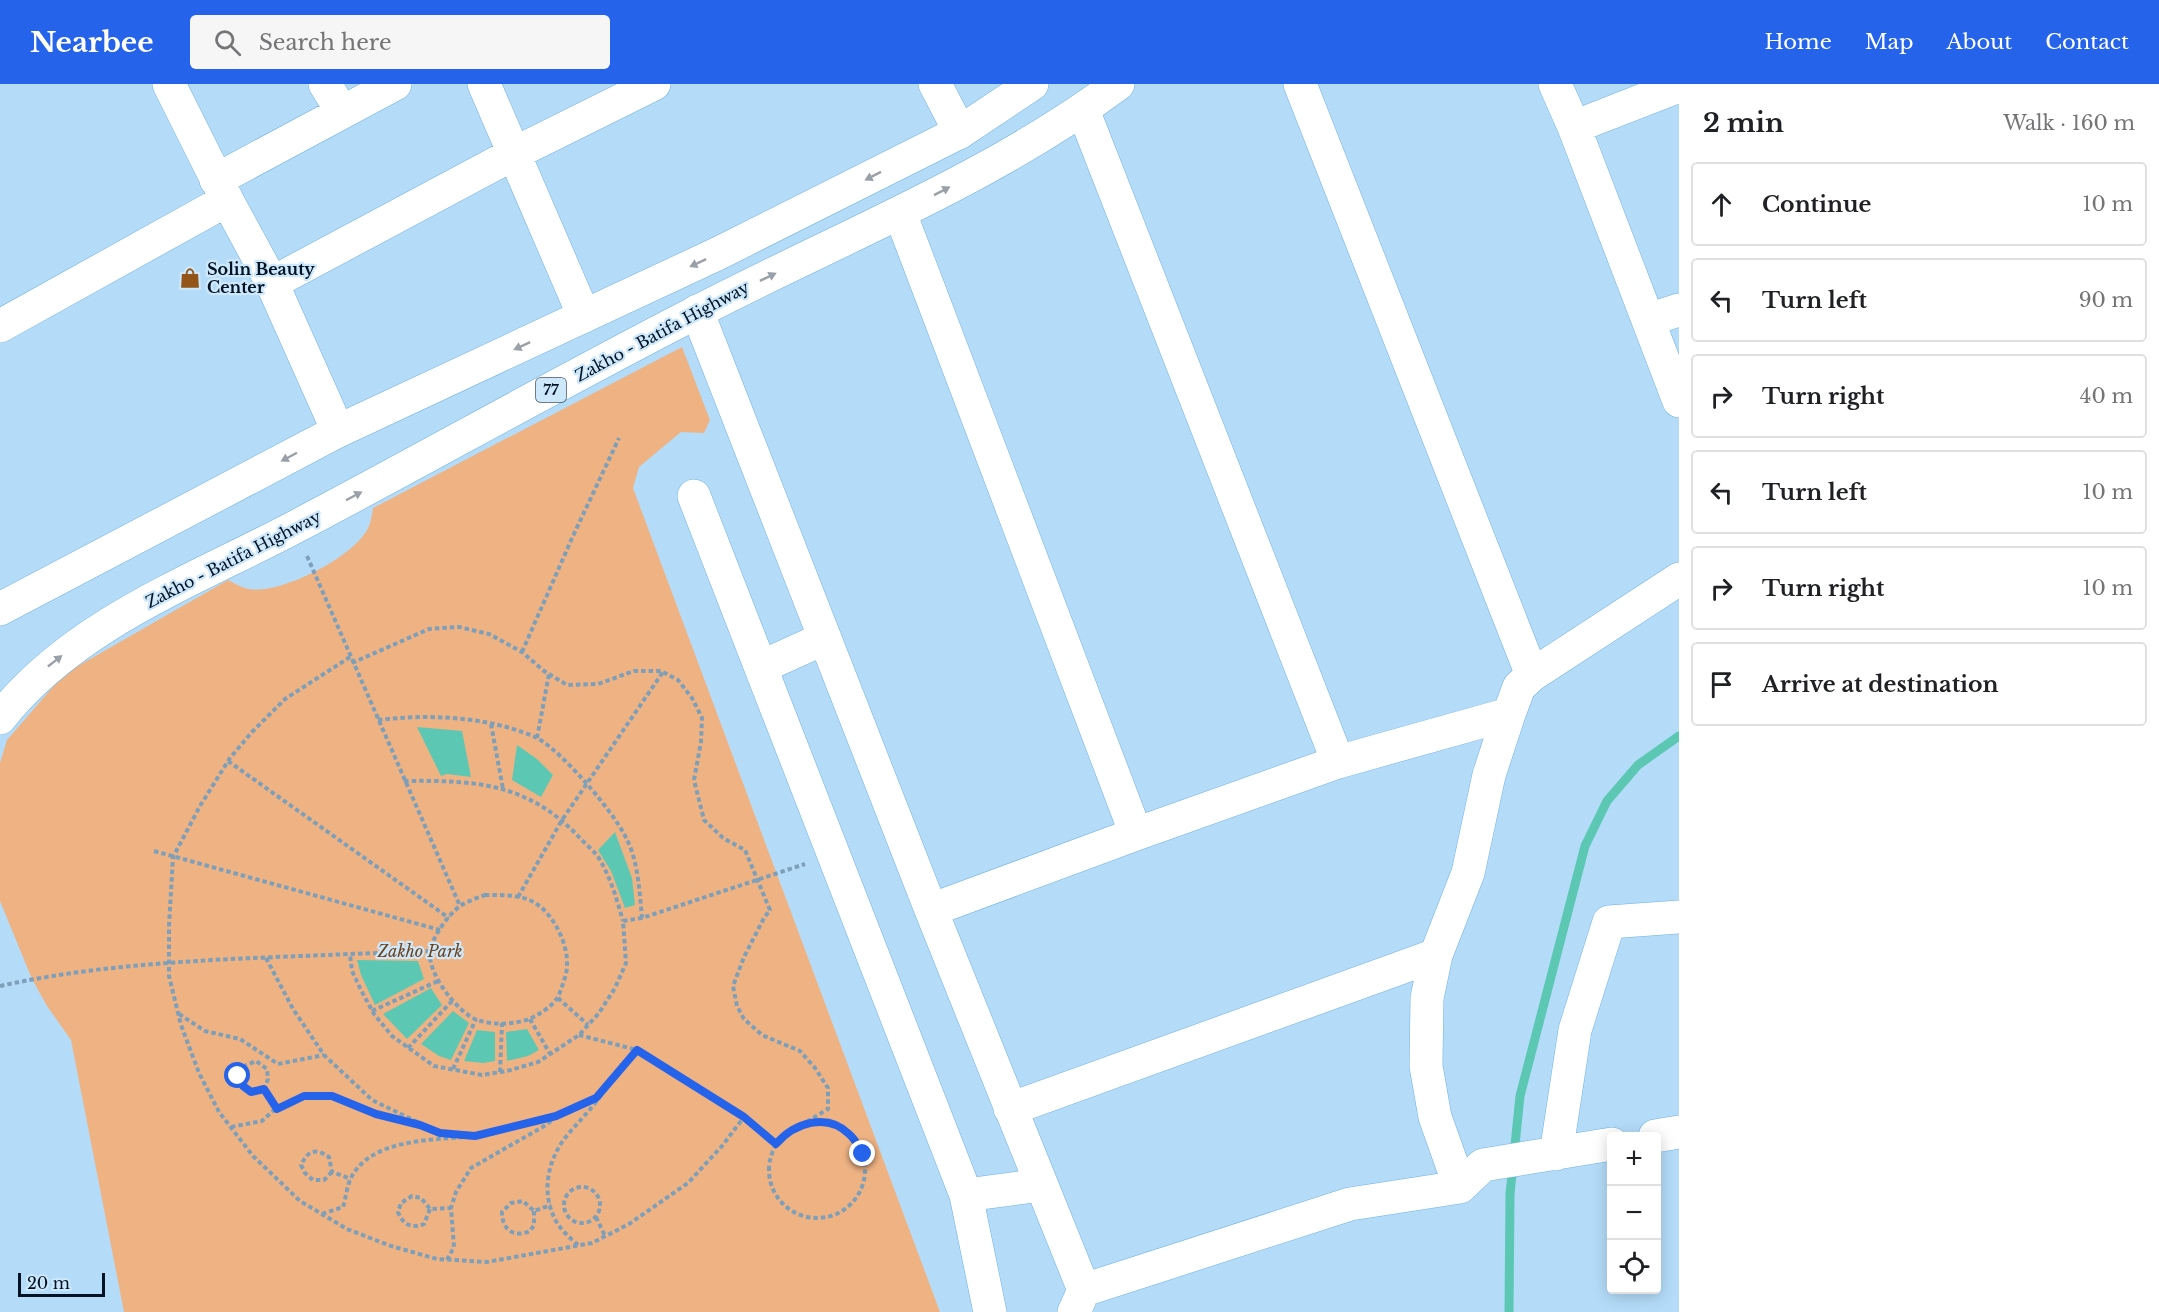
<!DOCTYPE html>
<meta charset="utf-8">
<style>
body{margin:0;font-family:"Libre Baskerville",serif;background:#f6f6f6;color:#202124}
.controls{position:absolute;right:18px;bottom:18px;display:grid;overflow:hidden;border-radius:6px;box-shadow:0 3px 15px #0003}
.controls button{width:54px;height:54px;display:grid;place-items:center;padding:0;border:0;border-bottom:2px solid #e0e0e0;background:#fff;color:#202124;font:30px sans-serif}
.scale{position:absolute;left:18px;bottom:15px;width:87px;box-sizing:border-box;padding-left:6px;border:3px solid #001223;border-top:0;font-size:16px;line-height:21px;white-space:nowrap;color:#001223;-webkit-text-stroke:4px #cde8fb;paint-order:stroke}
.stop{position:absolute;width:18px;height:18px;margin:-14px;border:4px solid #2563eb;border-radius:50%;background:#fff}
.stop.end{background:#2563eb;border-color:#fff;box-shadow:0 2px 6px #0008}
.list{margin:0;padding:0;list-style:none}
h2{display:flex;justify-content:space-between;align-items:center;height:78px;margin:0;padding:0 24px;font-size:26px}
h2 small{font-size:20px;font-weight:400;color:#757577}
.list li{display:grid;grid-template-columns:39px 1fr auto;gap:18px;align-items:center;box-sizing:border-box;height:84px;margin:0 12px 12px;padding:0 12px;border:2px solid #e0e0e0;border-radius:6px}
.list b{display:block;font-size:22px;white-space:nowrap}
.list em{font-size:20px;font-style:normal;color:#757577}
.icon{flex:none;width:33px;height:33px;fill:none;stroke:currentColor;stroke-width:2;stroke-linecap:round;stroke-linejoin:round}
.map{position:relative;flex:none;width:1679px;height:1228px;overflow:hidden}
header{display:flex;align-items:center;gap:36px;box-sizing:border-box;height:84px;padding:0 30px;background:#2563eb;color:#fff}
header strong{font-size:28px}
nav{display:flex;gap:33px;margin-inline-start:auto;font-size:21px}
.search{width:420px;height:54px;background:#f6f6f6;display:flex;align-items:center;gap:15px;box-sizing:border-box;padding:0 21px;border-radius:6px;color:#757577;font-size:22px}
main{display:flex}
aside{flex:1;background:#fff}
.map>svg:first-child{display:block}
.green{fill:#efb383}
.water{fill:#5cc8b4}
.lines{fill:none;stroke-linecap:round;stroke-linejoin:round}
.stream{stroke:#5cc8b4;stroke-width:9}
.minor-casing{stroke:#6eb2e0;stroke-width:34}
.highway-casing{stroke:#6eb2e0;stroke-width:34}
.path{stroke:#7e9fb9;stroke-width:4;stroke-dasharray:4.5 3;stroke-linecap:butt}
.minor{stroke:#fff;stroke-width:33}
.highway{stroke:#fff;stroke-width:33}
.oneway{fill:#99a0a7}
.route{stroke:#2563eb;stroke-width:8}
.labels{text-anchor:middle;stroke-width:4.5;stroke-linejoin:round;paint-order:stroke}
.shield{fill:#cde8fb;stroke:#3e5264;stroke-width:1.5}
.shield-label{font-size:15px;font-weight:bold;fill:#001223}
.poi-label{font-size:16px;font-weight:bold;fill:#001223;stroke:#cde8fb;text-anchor:start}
.street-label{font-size:16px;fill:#001223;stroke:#cde8fb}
.park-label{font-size:16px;font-style:italic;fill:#6e421b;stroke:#cde8fb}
</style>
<header>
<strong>Nearbee</strong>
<div class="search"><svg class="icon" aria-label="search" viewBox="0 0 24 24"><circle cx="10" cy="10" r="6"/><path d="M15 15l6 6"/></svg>Search here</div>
<nav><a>Home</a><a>Map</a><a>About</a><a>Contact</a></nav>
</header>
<main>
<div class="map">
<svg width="1679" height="1228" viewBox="0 0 1679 1228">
<rect width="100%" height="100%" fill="#b4dcf9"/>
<!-- green -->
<path class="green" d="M 682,263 L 710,336 L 704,349 L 681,348 L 639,383 L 633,404 L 940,1228 L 124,1228 L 71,956 L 47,922 L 32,895 L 0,817 L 0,679 L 7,656 L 64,590 L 228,496 C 234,499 242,504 249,505 C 280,511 357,472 369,442 C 371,437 372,430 373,424 Z"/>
<!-- water -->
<path class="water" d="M 417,643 L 462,647 L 471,693 L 447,690 L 441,692 Z
M 517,661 L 537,675 L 553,691 L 541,713 L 512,696 Z
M 615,748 L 632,794 L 635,821 L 625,824 L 611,787 L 598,766 Z
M 357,876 L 418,877 L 424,895 L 375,921 L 361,891 Z
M 431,904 L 442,921 L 407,955 L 383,930 Z
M 453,927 L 469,939 L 451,976 L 439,972 L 421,960 Z
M 527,945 L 539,966 L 528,972 L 507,977 L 506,948 Z
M 477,946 L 495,948 L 495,977 L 483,979 L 464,977 Z"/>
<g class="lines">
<!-- stream -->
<path class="stream" d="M 1509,1228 L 1510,1110 L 1520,1012 L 1585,762 L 1607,717 L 1638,681 L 1679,652"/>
<!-- minor casing -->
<g class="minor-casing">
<path id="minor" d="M 169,0 L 227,116 L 272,199 L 338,347
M 325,0 L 342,28
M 484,0 L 584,232
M 935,0 L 960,48
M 1300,0 L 1532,591
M 1555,0 L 1574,43 L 1679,317
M 1083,26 L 1338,678
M 1574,43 L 1679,2
M 216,96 L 395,0
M 900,129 L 1136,750
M 272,199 L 515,69 L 654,0
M 697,227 L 931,826 L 1084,1206 L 1074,1228
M 1648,236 L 1679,226
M 0,242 L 227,116
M 694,412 L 966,1111 L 990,1228
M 761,583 L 825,554
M 931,826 L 1136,750 L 1338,678 L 1509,630 L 1519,603 L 1532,591 L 1679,495
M 1010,1025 L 1436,871
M 1655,1052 L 1679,1048
M 1556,1070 L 1575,946 L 1609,838 L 1679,833
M 1460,1103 L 1435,1033 L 1426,982 L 1427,914 L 1436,871 L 1468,789 L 1489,691 L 1509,630
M 966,1111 L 1041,1101
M 1084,1206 L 1350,1120 L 1460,1103 L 1483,1081 L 1612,1060"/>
</g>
<!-- highway casing -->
<g class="highway-casing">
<path id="highway" d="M 0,525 L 338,347 L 719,169 L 960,48 L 1032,0
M 0,634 C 74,540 193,497 297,442 C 430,372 562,297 697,228 C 839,154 989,96 1118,0"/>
</g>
<!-- path -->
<path class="path" d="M 307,472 L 460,822
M 522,568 L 573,452 L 619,354
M 350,573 L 285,615 L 252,648 L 230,674 L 200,722 L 173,773 L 169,842 L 169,892 L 181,941 L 199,989 L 219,1028 L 253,1072 L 300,1117 L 347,1145 L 391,1162 L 437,1175 L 487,1178 L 592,1159 L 629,1140 L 688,1099 L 722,1062 L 744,1033
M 352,579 L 429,545 L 459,543 L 489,550 L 522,568 L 544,587 L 567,601 L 598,600 L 634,587 L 661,587 L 678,596 L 692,614 L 702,634 L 701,658 L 694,696 L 704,736 L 723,754 L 745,766 L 770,826 L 764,834 L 744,873 L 733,902 L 737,922 L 744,935 L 762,951 L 800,967 L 815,984 L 828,1004 L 828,1025 L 803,1040
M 378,636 C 429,630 486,632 535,653 C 553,661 585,697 598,713 C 612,731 626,748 633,771 C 639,792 640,813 642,834
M 491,640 L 503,705
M 537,654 L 549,590
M 228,677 L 449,834
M 404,697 C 475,696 527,699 578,752 C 585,760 595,767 600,776 C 611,795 617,816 623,837
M 154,767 L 440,846
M 485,811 C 502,811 524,810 538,821 C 555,833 568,861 567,881 C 567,891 563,899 560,908 C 557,918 547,925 539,930 C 522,941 495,942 477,936 C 457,928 427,889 430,867 C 433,852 448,831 460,822 C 468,817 477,814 485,811 Z
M 518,813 L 562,736 L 663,588
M 430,867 L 350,870 L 352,887 L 361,906 L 374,930 L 392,952 L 434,982 L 482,991 L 507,987 L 538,978 L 579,951 L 599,929 L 615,904 L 626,879 L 623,837 L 642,834 L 805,780
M 266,874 L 293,925 L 324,971 L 372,1016 L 440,1049 L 475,1051 L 556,1032 L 595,1014 L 637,966
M 0,902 C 113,877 234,875 350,870
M 558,914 L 588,941
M 372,927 L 438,897
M 179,930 L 205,947 L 240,955 L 278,980 L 324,971
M 530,935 L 550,970
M 579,951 L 637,966 L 744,1033 L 776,1060
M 408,964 L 453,916
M 453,985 L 476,935
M 500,988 L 502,939
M 264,1005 L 251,1008 L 243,1002 L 238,992 L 244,982 L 256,977 L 267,985 L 268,995 L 264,1005 L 277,1025
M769 1086a48 48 0 1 1 96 0a48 48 0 1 1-96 0Z
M 231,1043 L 262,1037 L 274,1026 L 304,1012 L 332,1012 L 376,1030 L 413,1039
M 332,1088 L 324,1096 L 313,1096 L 305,1089 L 301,1081 C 308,1066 316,1064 329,1073 L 332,1088 L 351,1095
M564 1121a18 18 0 1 1 36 0a18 18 0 1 1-36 0Z
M 430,1125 L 424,1140 C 412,1145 403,1141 398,1128 L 401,1119 L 412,1112 L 421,1114 L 430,1125 L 451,1124
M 534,1127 L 534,1141 L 530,1147 C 514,1154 502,1146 502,1128 L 511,1119 L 523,1117 L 534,1127 L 551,1121
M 322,1130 L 343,1123 C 346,1114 347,1100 352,1092 C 372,1056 429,1056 464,1053
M 596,1133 L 605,1152
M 578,1161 C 571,1155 561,1146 556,1137 C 541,1110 547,1078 565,1054 C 577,1039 590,1027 601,1011
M 447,1176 L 454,1163 L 451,1124 L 456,1108 L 471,1084 L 546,1041 L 555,1034"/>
<!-- minor -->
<use href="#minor" class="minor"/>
<!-- highway -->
<use href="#highway" class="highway"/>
</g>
<!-- one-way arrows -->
<defs><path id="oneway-solid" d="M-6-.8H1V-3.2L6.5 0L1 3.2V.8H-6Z" transform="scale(1.5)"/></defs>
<g class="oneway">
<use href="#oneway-solid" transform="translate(873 92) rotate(153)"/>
<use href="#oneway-solid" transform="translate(942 107) rotate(-27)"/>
<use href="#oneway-solid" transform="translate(698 179) rotate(155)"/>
<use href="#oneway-solid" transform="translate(768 193) rotate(-26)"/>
<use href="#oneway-solid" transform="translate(522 262) rotate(155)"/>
<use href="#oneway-solid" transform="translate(289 373) rotate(152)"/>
<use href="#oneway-solid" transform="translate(354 412) rotate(-28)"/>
<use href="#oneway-solid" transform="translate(55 577) rotate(-38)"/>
</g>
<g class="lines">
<!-- route -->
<path class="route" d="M 238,992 L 243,1002 L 251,1008 L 264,1005 L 277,1025 L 304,1012 L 332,1012 L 376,1030 L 420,1041 L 440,1049 L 475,1052 L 556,1032 L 596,1014 L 637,966 L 744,1033 L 776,1060 C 794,1039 827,1028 849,1050 C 855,1055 859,1063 863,1070"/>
</g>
<!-- icons -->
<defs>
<g id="shop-bare" transform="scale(1.62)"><path d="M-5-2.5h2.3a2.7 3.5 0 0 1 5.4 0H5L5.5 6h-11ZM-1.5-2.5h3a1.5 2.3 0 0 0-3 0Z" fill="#93551a" stroke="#cde8fb" stroke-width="2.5" paint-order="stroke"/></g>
</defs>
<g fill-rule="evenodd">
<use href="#shop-bare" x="190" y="194"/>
</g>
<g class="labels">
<!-- shield labels -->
<rect class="shield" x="536" y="294" width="30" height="24" rx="4.5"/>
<g class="shield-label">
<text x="551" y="311">77</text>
</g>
<!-- poi labels -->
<g class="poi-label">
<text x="207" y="191">Solin Beauty<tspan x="207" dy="18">Center</tspan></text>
</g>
<!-- street labels -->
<g class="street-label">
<text transform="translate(662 247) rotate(-28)" y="6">Zakho - Batifa Highway</text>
<text transform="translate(233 475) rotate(-27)" y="6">Zakho - Batifa Highway</text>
</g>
<!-- park labels -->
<g class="park-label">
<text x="420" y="873">Zakho Park</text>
</g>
</g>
</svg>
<div class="controls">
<button>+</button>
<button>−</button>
<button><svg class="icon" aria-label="locate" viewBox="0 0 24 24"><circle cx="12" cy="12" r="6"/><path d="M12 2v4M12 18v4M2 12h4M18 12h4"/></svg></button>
</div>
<div class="scale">20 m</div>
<div class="stop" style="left:238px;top:992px"></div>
<div class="stop end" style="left:863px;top:1070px"></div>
</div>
<aside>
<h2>2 min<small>Walk · 160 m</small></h2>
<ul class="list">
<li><svg class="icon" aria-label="ahead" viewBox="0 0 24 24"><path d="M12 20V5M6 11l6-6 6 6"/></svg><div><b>Continue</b></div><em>10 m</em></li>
<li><svg class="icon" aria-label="left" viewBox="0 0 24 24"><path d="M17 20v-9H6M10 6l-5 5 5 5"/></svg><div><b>Turn left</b></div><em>90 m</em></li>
<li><svg class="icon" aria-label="right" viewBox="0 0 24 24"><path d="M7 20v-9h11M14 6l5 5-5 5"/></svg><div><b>Turn right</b></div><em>40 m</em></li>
<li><svg class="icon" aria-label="left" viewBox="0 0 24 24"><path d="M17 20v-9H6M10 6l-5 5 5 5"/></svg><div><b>Turn left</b></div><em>10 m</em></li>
<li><svg class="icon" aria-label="right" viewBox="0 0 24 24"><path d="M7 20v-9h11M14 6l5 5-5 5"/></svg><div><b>Turn right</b></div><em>10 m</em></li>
<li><svg class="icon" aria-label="arrive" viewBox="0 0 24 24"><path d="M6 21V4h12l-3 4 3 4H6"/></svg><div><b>Arrive at destination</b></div></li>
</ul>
</aside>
</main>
